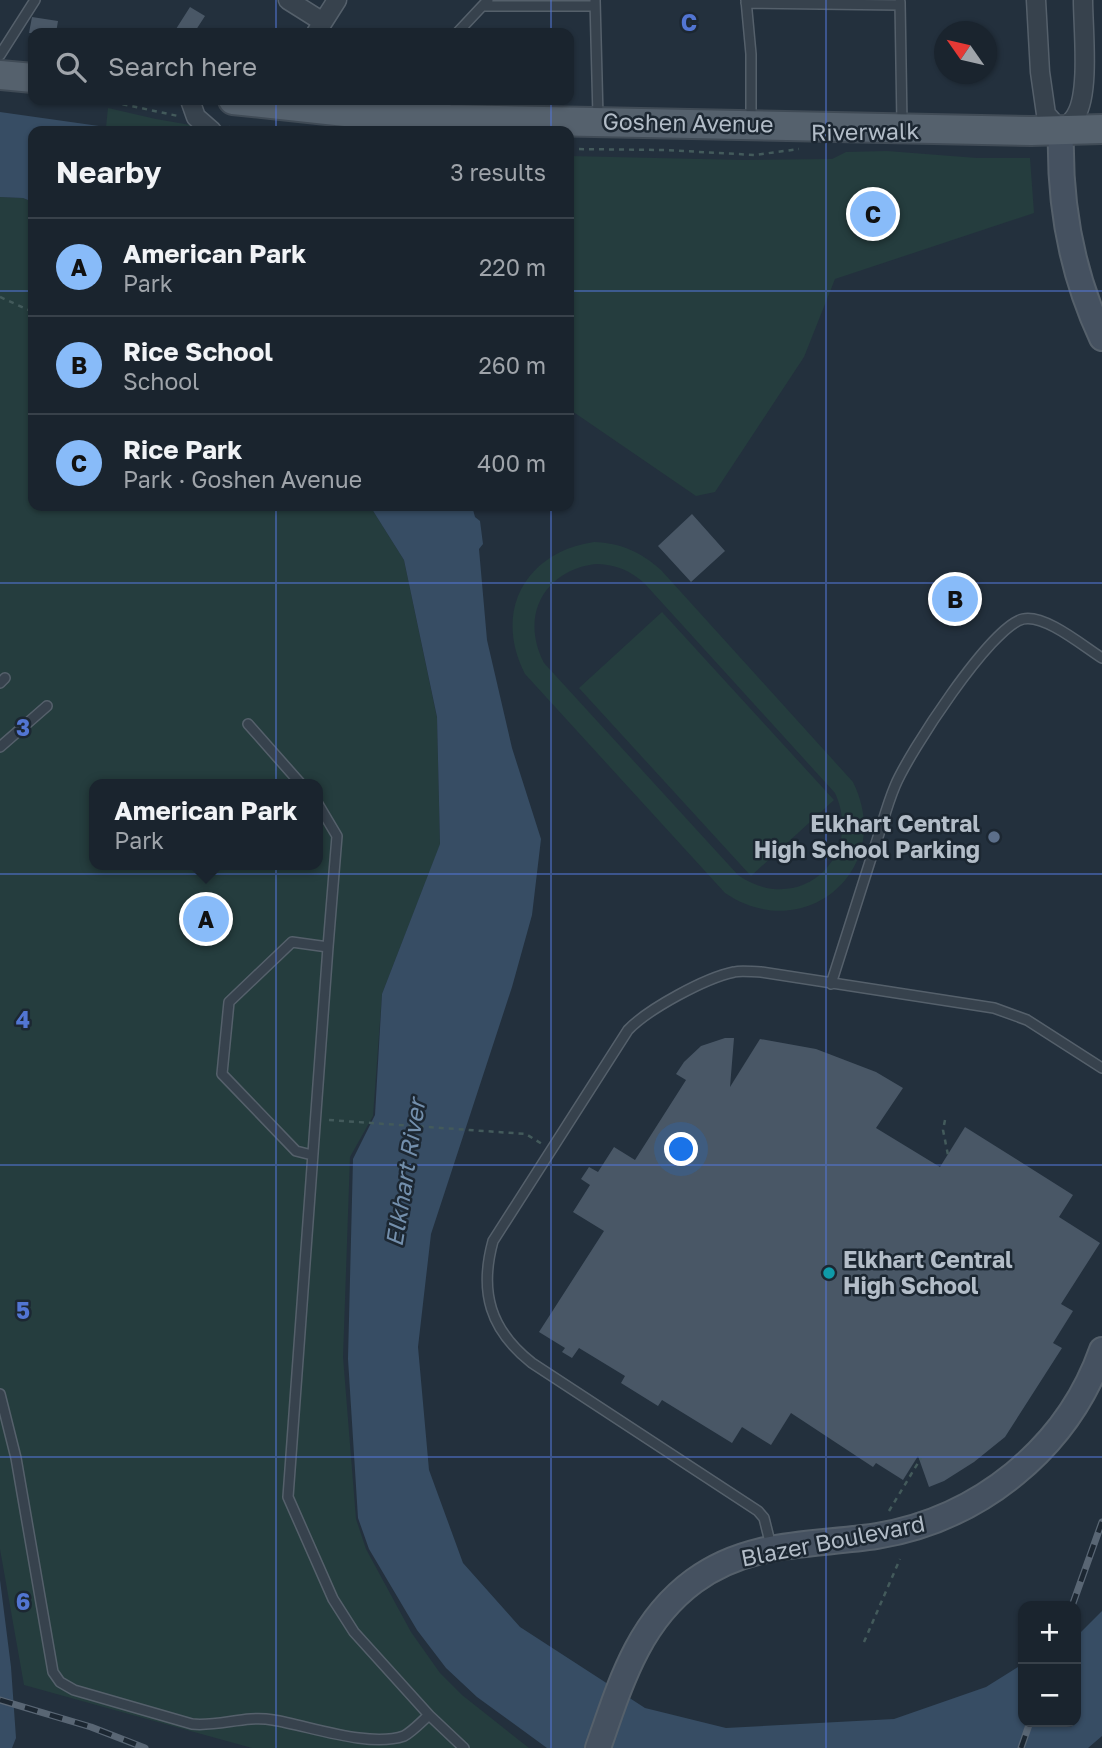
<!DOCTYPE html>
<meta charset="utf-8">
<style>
body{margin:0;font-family:"Golos Text",sans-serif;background:#232c36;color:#f1f3f6}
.controls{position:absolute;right:21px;bottom:21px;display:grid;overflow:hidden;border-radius:14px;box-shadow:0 2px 5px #0004}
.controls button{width:63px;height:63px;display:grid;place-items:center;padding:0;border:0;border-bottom:2px solid #38414a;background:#1a242e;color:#f1f3f6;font:35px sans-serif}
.compass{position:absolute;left:934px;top:21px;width:63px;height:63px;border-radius:50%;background:#1a242e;box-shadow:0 2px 5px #0004;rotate:304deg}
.you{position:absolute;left:682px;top:1150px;width:24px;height:24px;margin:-18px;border:5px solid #fff;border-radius:50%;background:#1a73e8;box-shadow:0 0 0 10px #1a73e833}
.badge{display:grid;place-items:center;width:46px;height:46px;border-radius:50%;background:#88bbf9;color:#111;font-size:23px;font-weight:700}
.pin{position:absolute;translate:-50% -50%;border:4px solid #fff;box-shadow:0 2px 7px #0006}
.popup{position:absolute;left:89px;top:779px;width:234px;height:91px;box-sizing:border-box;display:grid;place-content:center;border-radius:14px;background:#1a242e;filter:drop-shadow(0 2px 5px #0005);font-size:23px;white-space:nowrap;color:#9fa4aa}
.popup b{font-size:26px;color:#f1f3f6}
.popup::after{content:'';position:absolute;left:50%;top:100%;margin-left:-14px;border:14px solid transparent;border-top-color:#1a242e}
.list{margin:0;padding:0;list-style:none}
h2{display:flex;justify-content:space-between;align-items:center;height:91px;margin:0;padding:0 28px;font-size:30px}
h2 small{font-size:23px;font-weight:400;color:#9fa4aa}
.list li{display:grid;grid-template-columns:46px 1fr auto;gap:21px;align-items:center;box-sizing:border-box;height:98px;padding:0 28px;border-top:2px solid #38414a}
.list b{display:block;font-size:26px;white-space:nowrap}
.list p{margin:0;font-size:23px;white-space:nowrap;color:#9fa4aa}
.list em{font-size:23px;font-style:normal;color:#9fa4aa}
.icon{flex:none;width:38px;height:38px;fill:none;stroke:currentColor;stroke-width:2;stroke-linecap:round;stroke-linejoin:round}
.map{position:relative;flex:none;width:1102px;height:1748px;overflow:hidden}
.search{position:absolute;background:#1a242e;box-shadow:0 2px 5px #0004;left:28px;top:28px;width:546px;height:77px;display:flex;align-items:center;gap:18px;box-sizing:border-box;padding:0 24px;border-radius:14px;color:#9fa4aa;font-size:26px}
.panel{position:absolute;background:#1a242e;box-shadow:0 2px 5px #0004;left:28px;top:126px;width:546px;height:385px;border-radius:14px}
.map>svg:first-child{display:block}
.green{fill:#253d3e;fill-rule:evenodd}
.water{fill:#374d64}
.building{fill:#495766}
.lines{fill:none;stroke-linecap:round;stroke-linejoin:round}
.service-casing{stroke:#55606b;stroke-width:12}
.minor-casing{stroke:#55606b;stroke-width:21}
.secondary-casing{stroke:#55606b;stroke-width:28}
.primary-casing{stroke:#404b56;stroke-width:32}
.path{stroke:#435a5b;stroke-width:2.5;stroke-dasharray:5 5;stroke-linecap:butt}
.service{stroke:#37424d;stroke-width:9}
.minor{stroke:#37424d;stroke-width:18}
.secondary{stroke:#455160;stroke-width:24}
.primary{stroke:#55616d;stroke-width:28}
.rail-casing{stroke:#596674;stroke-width:7}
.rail{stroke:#1c2732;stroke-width:4.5;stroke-dasharray:13;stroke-linecap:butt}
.grid{fill:none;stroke:#5275d2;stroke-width:2;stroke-opacity:0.55}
.service-dot{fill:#5c6f8a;stroke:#1c2732;stroke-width:2.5}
.culture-dot{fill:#0f9aa8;stroke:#1c2732;stroke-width:2.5}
.labels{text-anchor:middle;stroke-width:5;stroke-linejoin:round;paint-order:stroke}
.street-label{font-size:23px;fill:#b3bdc8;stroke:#1c2732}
.poi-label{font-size:23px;font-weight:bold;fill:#b3bdc8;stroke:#1c2732;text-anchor:end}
.water-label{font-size:24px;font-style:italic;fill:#738fac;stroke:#1c2732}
.grid-label{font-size:23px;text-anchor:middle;font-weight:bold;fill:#5275d2;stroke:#1c2732;stroke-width:5;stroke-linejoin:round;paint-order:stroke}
</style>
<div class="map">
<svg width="1102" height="1748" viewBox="0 0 1102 1748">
<rect width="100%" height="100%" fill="#23303d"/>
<!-- green -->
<path class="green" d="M 108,108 L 156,119 L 225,131 L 116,131 L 106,127 Z
M 887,151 L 977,158 L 1030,158 L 1034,213 L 835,279 L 804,357 L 715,492 L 696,496 L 569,409 L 569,156 L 744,160 L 832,159 L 846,152 Z
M 0,197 L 23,198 L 33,202 L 33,506 L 370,506 L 404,560 L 437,718 L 440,845 L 382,994 L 373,1116 L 350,1157 L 343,1357 L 356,1519 L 366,1549 L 411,1632 L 440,1673 L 462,1695 L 529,1748 L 252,1748 L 24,1685 L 0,1549 ZM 94,784 L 318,784 L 318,865 L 94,865 Z
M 594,542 C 621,543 641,552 661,570 L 853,782 C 896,869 805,947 725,893 L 525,674 C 493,612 525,552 594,542 ZM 595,564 C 615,564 630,570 645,584 L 835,793 C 865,859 798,917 738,875 L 544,663 C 520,617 543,571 595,564 Z
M 662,612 L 834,800 L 751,876 L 579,688 Z"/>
<!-- water -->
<path class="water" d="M 0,112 L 106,127 L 116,131 L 33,131 L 33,202 L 23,198 L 0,197 Z
M 370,506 L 472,506 L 475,517 L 480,521 L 483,544 L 479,549 L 487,640 L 512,748 L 541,839 L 532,915 L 512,987 L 431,1234 L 418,1347 L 429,1470 L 463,1563 L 520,1627 L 645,1708 L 726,1728 L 894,1719 L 986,1687 L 1023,1664 L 1023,1722 L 1076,1722 L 1076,1637 L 1102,1611 L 1102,1736 L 1088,1748 L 547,1748 L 477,1697 L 446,1668 L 417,1630 L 369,1549 L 358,1518 L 348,1359 L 353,1159 L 375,1115 L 382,994 L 440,844 L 437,717 L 404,560 Z
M 0,1580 L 11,1667 L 16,1738 L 12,1748 L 0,1748 Z"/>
<!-- building -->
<path class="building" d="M 190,7 L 205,16 L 194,33 L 183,33 L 176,29 Z
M 32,17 L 58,21 L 56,33 L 29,33 Z
M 692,514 L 725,551 L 691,582 L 658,546 Z
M 725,1038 L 734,1038 L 730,1087 L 760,1039 L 816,1049 L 876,1072 L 903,1088 L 876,1128 L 940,1167 L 965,1127 L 1073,1195 L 1059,1217 L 1100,1243 L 1061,1304 L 1073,1311 L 1053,1343 L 1062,1348 L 1005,1437 L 974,1462 L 944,1481 L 929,1487 L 918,1456 L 903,1480 L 876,1463 L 873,1467 L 791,1413 L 771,1445 L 742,1427 L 732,1443 L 662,1400 L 658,1406 L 621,1383 L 625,1376 L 579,1348 L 572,1358 L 562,1352 L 565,1348 L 539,1332 L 604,1231 L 573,1212 L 590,1185 L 581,1179 L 589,1167 L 598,1172 L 614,1147 L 635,1160 L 686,1080 L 676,1074 L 684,1062 L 701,1046 Z"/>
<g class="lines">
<!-- service casing -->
<g class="service-casing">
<path id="service" d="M 595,0 L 598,117
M 746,0 L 751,54 L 751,122
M 900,2 L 902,124
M 746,3 L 900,5
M 483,6 L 595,6
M 457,33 L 488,0
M 0,55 L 35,0
M 0,683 L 5,678
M 248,724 L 301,784
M 0,747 L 47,706
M 318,804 L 337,836 L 328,947
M 831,984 C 845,940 859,896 873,852 C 881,830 886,807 895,786 C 908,754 991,626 1023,619 C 1045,614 1083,646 1102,658
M 312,1155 L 296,1151 L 222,1074 L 229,1002 L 292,942 L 328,947 L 288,1497 L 333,1599 L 354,1632 L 429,1715 L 464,1748
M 0,1394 L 16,1458 L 53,1672 L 60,1682 L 74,1690 L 192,1724 C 219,1727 245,1715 273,1720 C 310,1726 369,1748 404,1736 C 413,1731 421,1722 429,1715
M 771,1546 L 764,1518 L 758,1511 L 532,1363 C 490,1330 479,1292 493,1241 L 628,1030 C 648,1009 705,978 734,972 C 742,970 752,972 761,972 L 994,1008 L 1027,1020 L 1102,1068"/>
</g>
<!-- minor casing -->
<g class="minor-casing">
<path id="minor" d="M 288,0 L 323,22
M 1036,0 L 1040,72 L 1046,114 L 1061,131 C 1066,126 1073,121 1076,115 C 1090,92 1083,28 1083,0
M 316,33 L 337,0
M 190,100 L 196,117 L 212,131"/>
</g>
<!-- secondary casing -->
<g class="secondary-casing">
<path id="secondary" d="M 1061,131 C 1059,203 1071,272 1102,338
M 598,1748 C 620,1685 638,1622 694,1581 C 750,1540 812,1546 877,1536 C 979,1519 1067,1449 1102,1350"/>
</g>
<!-- primary casing -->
<g class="primary-casing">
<path id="primary" d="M 0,75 L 33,78
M 233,100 L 373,115 L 450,119 L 1031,131 L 1102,129"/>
</g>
<!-- path -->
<path class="path" d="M 103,100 L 178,116
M 229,127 L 244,131
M 569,149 L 665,150 L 755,155 L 799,149
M 0,297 L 33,312
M 329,1120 L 526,1134 L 542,1144
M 945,1120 L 943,1130 L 948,1155
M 889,1511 L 921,1458
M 864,1642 L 900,1559"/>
<!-- service -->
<use href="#service" class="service"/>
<!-- minor -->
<use href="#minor" class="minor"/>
<!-- secondary -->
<use href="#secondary" class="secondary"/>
<!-- primary -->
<use href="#primary" class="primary"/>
<!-- rail casing -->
<g class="rail-casing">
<path id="rail" d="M 1072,1606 L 1102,1522
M 0,1700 L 91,1727 L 145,1748
M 1021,1748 L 1030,1722"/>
</g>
<!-- rail -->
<use href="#rail" class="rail"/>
</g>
<!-- grid -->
<path class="grid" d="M 276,0 L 276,33M 551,0 L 551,33M 826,0 L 826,1748M 276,100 L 276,131M 551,100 L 551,131M 0,291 L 33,291M 569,291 L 1102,291M 276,506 L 276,1748M 551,506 L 551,1748M 0,583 L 1102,583M 0,874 L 1102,874M 0,1165 L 1102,1165M 0,1457 L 1102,1457"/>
<!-- markers -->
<circle class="service-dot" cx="994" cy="837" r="7"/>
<circle class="culture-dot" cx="829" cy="1273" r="7"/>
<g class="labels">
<!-- street labels -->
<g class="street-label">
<text transform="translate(688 123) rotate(1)" y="8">Goshen Avenue</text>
<text transform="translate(865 132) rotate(-1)" y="8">Riverwalk</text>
<text transform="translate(833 1541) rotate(-11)" y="8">Blazer Boulevard</text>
</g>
<!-- poi labels -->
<g class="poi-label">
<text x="980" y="832">Elkhart Central<tspan x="980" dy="26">High School Parking</tspan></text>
<text x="843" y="1268" text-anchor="start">Elkhart Central<tspan x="843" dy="26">High School</tspan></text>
</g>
<!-- water labels -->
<g class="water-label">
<text transform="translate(406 1173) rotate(-81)" y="8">Elkhart River</text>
</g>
</g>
<g class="grid-label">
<text x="689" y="31">C</text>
<text x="23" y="736">3</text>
<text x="23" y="1028">4</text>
<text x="23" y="1319">5</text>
<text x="23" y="1610">6</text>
</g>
</svg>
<div class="controls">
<button>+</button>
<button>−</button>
</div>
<svg class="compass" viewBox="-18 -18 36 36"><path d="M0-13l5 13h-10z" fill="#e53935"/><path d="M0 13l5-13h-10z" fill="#9fa4aa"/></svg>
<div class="you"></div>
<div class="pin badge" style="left:206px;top:919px">A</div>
<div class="popup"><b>American Park</b>Park</div>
<div class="pin badge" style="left:955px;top:599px">B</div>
<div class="pin badge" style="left:873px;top:214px">C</div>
<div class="search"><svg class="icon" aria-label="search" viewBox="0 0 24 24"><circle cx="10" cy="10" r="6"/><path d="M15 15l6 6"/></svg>Search here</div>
<section class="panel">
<h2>Nearby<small>3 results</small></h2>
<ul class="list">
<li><span class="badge">A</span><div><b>American Park</b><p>Park</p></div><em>220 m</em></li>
<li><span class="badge">B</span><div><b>Rice School</b><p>School</p></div><em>260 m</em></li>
<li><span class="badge">C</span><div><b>Rice Park</b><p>Park · Goshen Avenue</p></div><em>400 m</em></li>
</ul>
</section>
</div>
